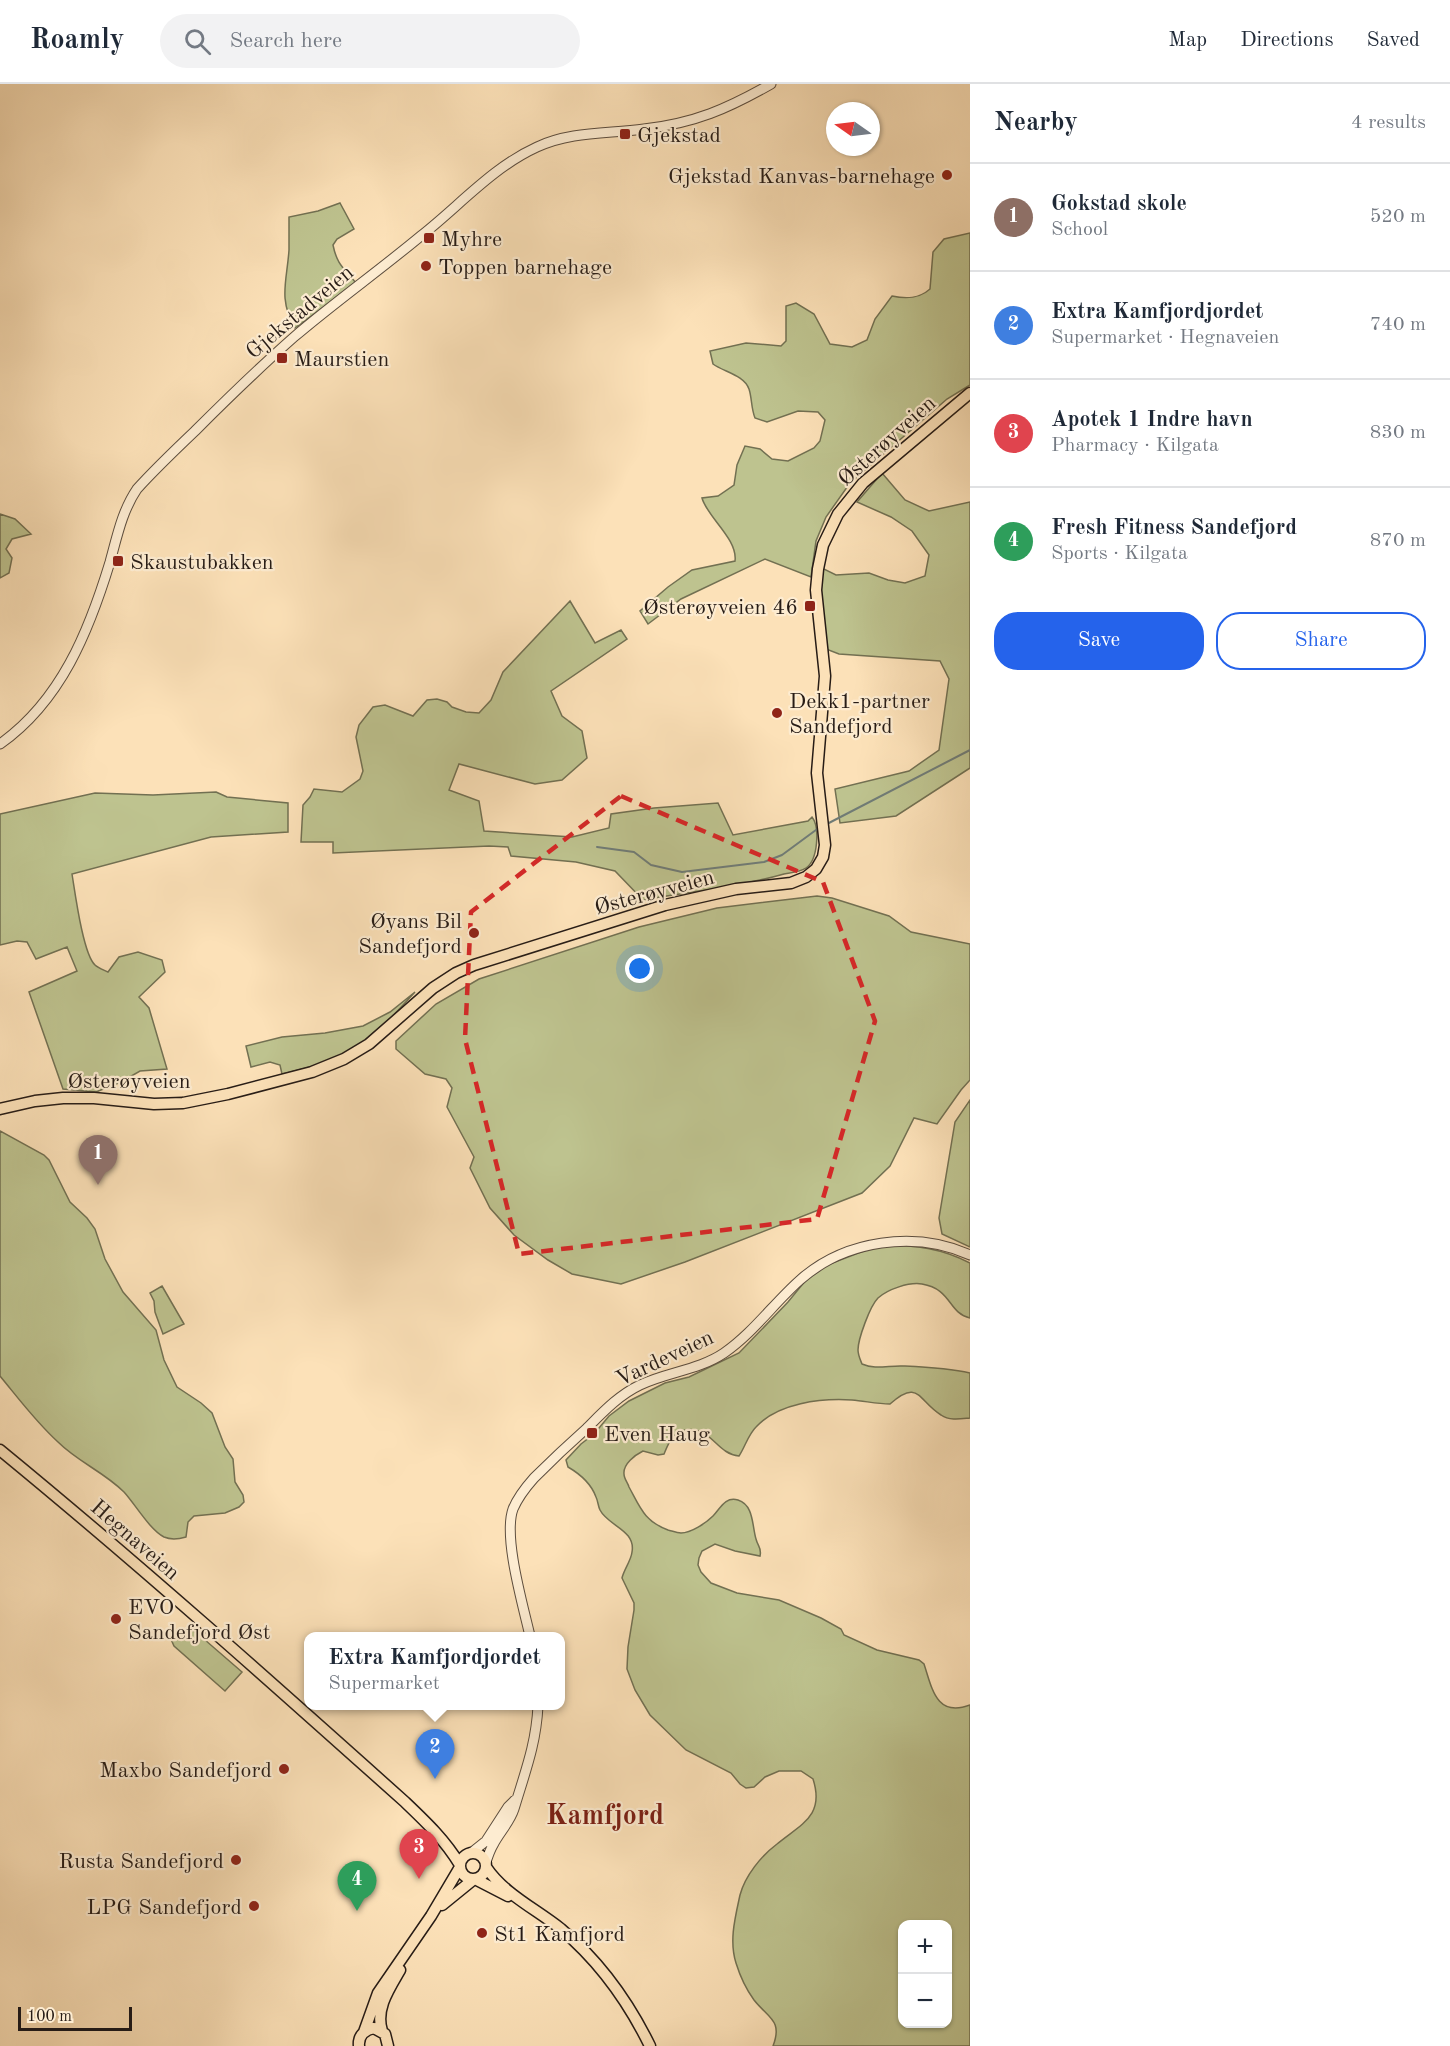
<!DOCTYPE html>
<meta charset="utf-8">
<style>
body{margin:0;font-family:"Old Standard TT",serif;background:#f2f2f3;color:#1f2937}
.controls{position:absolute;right:18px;bottom:18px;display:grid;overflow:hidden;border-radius:12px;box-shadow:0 2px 4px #0004}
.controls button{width:54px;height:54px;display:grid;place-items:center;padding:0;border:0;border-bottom:2px solid #e0e1e3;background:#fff;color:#1f2937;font:30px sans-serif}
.compass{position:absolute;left:826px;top:18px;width:54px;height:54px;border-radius:50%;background:#fff;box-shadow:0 2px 4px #0004;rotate:284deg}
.scale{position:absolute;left:18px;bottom:15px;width:114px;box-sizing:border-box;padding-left:6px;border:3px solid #271c16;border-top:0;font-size:16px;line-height:21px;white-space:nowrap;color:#271c16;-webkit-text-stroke:4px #fdecd1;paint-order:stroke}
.you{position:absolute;left:640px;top:885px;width:21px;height:21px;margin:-15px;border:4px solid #fff;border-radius:50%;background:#1a73e8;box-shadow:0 0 0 9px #1a73e833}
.badge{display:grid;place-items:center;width:39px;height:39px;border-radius:50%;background:#2563eb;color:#fff;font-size:20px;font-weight:700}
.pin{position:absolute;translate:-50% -50px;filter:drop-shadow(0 2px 3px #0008)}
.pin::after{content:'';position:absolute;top:32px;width:21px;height:18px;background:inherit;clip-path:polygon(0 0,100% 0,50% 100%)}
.popup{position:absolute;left:304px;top:1548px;width:261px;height:78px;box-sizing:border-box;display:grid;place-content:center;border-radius:12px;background:#fff;filter:drop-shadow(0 2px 4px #0005);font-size:20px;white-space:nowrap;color:#747a83}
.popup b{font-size:22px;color:#1f2937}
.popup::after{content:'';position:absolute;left:50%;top:100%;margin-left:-12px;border:12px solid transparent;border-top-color:#fff}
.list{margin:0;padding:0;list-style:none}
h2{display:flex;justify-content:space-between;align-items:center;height:78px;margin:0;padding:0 24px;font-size:26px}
h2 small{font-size:20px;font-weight:400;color:#747a83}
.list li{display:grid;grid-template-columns:39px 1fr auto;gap:18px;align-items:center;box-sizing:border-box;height:108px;padding:0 24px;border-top:2px solid #e0e1e3}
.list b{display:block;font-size:22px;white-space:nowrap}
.list p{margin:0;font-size:20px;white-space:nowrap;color:#747a83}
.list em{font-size:20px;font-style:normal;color:#747a83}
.actions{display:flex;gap:12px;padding:18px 24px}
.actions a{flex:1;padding:14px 0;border:2px solid #2563eb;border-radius:24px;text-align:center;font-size:21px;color:#2563eb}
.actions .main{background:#2563eb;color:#fff}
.icon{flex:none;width:33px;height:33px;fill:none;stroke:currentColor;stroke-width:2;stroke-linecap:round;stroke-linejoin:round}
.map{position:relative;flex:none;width:970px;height:1962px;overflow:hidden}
header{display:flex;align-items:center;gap:36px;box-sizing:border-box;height:84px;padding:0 30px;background:#fff;border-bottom:2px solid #e0e1e3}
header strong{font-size:28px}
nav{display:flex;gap:33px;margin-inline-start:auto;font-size:21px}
.search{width:420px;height:54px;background:#f2f2f3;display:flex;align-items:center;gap:15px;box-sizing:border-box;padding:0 21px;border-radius:33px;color:#747a83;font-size:22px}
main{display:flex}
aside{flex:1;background:#fff}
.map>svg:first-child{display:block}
.green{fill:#bec38f;stroke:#727052;stroke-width:1.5;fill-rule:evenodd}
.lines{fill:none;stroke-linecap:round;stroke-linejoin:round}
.stream{stroke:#707c77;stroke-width:2}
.minor-casing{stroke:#5c4d3e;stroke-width:11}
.major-casing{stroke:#271c16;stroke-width:13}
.minor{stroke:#fdecd1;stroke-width:9}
.major{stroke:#fce1b8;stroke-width:10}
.marked{fill:none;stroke:#d62828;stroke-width:4.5;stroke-dasharray:12 8;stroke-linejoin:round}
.poi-dot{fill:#8f2418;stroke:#fdecd1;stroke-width:2}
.labels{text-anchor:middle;stroke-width:4.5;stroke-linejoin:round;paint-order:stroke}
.poi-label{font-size:22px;fill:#271c16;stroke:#fdecd1;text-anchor:start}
.street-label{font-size:22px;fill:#271c16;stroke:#fdecd1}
.district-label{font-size:28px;font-weight:bold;fill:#7a1f14;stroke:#fdecd1}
</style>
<header>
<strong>Roamly</strong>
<div class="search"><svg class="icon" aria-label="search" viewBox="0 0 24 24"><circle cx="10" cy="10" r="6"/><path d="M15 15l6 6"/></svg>Search here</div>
<nav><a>Map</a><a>Directions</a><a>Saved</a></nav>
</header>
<main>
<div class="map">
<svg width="970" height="1962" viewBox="0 0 970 1962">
<rect width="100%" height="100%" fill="#fce1b8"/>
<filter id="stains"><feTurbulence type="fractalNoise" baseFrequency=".00333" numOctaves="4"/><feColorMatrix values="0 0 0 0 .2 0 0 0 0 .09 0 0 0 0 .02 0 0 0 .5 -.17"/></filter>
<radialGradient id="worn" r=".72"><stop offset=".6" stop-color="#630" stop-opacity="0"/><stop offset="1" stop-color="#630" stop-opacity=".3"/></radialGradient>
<!-- green -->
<path class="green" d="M 340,119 L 354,145 L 337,155 L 333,161 C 337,181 344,184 356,199 L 295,244 C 278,215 287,197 289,166 C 289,155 289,144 289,133 L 318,127 Z
M 970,149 L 970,301 L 947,315 L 850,399 L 826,433 L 816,457 L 811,493 L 765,475 L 681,515 L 648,540 L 640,527 L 668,503 L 692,486 L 735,477 C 738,455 707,433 702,414 L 718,412 L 734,401 L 737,381 L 745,362 L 760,365 L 772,375 L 788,377 L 814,364 L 820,357 L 825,336 L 818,328 L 798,327 L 767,338 L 755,334 C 751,324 752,314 749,305 C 744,291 724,288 713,280 L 710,267 L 746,259 L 781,262 L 786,257 L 786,222 L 796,219 L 814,230 L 830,260 L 852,263 L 867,256 L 875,235 L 892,212 C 906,215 919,215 930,205 L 933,168 L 944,155 Z
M 882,389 L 905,416 L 929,427 L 970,418 L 970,684 L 896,732 L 840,739 L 835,705 L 909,687 L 939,666 L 949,595 L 940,577 L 839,570 L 826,565 L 817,503 L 822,484 L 836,491 L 869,489 L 888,496 L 905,499 L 925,492 L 929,471 L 912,447 L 891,433 L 857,418 Z
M 0,430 L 15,435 L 31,450 L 12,455 L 6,465 L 12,474 L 9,489 L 0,494 Z
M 570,517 L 595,559 L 621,546 L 627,555 L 551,607 L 562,632 L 582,647 L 587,674 L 562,696 L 535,700 L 459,680 L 449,706 L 479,717 L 484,747 L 572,753 L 609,744 L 611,730 L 654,724 L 718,719 L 733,751 L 808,737 L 812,733 C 820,743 818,776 806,784 C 800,788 790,789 784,790 C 738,803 690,808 643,816 L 615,787 L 576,778 L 511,772 L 508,763 L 489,762 L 333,769 L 333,758 L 301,758 L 303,721 L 310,713 L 314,705 L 342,708 L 360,695 L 363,687 L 356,653 L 359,641 L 373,623 L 385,621 L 413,632 L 427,616 L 437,615 L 447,618 L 452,623 L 466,628 L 479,629 L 491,616 L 503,588 Z
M 216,708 L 227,713 L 288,719 L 288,748 L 211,753 L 72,790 C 75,808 83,870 95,881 C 98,884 104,886 108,888 L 119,873 L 138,868 L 162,876 L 165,888 L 139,913 L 149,924 L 167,985 L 140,987 L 121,998 L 96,1008 L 63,1005 L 29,908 L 77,887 L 67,863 L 36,875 L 27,858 L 17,857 L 0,861 L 0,730 L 95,709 L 153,711 Z
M 817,812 L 832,814 L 889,832 L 911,848 L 970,860 L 970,996 L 961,1006 L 937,1040 L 914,1034 L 890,1082 L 862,1109 L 685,1178 L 621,1200 L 572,1190 L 548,1176 L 514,1151 L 490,1124 L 470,1084 L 474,1073 L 447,1023 L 452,1004 L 446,995 L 425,990 L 396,965 L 396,957 L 436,920 L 479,895 L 639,843 L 717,824 Z
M 415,908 C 396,929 377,950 353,965 C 332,979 305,984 282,990 L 280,981 L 270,978 L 251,983 L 246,962 L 282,953 L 325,949 L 363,942 L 390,928 Z
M 970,1016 L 970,1163 L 942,1150 L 939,1134 L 955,1038 Z
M 0,1047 L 44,1071 L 49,1076 L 70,1118 L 87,1134 L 95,1145 L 105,1175 L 123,1208 L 156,1246 L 164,1276 L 177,1303 L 201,1319 L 212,1329 L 225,1363 L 233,1375 L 235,1398 L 243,1411 L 244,1418 L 239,1423 L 225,1429 L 194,1432 L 188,1438 L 186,1453 C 179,1455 171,1456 164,1453 C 150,1446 135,1420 124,1408 C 104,1388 78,1378 58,1358 C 36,1338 19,1315 0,1292 Z
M 882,1160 C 915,1162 939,1163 970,1179 L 970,1234 C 948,1229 952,1205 922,1200 C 909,1198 888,1205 878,1214 C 870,1222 858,1255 858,1266 C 858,1271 860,1275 862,1280 C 875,1286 890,1281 904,1282 C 926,1283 949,1284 970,1289 L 970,1334 C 960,1335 950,1337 941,1331 C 918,1317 919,1294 890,1320 C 877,1320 865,1317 852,1316 C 821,1314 778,1319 756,1343 C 748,1351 745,1363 739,1372 C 716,1370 711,1341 685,1346 C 672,1349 669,1358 664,1370 L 658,1371 L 643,1367 C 635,1371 623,1380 624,1390 C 624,1395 628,1399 629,1403 C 640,1423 644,1437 668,1446 C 672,1447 677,1449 681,1449 C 691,1449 706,1439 713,1432 C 720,1425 725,1412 738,1416 C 754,1421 752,1442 756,1455 C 758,1463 762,1464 760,1472 L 735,1467 L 715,1460 L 702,1467 L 699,1474 L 698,1481 L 701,1488 L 711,1499 L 737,1509 L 779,1516 L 821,1534 L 841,1545 L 844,1551 L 877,1566 L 919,1576 L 924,1580 C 932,1604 936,1634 970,1621 L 970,1962 L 773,1962 C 783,1936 768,1934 754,1916 C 746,1905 740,1892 736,1879 C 729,1857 735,1834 740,1811 C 745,1792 761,1772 777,1760 C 801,1740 825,1732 813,1695 L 801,1687 L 779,1687 L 765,1693 L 754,1703 L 746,1704 L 740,1700 L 731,1689 L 686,1666 L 650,1631 L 635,1606 L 627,1585 L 628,1563 L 634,1526 L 634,1519 L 622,1494 C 624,1485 631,1477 632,1468 C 636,1446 608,1442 600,1426 C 598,1422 598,1417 596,1413 C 591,1399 580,1390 568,1383 L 566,1376 L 581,1360 L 594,1350 L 609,1332 L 629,1317 L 665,1299 L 689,1293 L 739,1269 L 788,1218 L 806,1196 L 827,1181 ZM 902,1840 L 948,1840 L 948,1940 L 902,1940 Z
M 162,1202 L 184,1240 L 163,1250 L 155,1228 L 154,1217 L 150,1209 Z
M 190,1545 L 197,1549 L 242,1588 L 225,1607 L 174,1562 L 170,1553 Z"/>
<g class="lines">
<!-- stream -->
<path class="stream" d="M 825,741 L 970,666
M 597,763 L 634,768 L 651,781 L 682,788 L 764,778 L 782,771 L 820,743"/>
<!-- minor casing -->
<g class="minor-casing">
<path id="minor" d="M 0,660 C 61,617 89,547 110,478 C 117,453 122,427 137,405 C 155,385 175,366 195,347 C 227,315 260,283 294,253 C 335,218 380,186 422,151 C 459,122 493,83 537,63 C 571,47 608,50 644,45 C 695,39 727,25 771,0
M 530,1552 C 523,1521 503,1453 513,1425 C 518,1413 526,1403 534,1394 C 551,1377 569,1360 587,1344 C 603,1328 619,1311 640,1301 C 667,1288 699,1286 724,1269 C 753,1249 774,1219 800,1196 C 845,1156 915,1146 970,1171
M 471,1769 L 486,1757 L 508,1723 L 515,1716
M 486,1778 C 488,1772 490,1766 493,1761 C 499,1749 510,1738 514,1725 C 525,1688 536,1661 538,1622"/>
</g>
<!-- major casing -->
<g class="major-casing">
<path id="major" d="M 0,1025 L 35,1017 L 63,1014 L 94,1014 L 154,1020 L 183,1019 L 228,1010 L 312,988 L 344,975 L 369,960 L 433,904 L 456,889 L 474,881 L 665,821 L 736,805 L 791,799 L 806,793 L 816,785 L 823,773 L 825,761 L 817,689 L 825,592 L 816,506 L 818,485 L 823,461 L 838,430 L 863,399 L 970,309
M 0,1366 C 139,1480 272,1599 405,1718 C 426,1738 445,1756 460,1781
M460 1782a13 13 0 1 1 26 0a13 13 0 1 1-26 0Z
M 486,1783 C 504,1810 536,1825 561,1845 C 599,1877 628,1917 650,1962
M 475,1795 L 508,1812
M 442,1821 L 474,1795
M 382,1947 C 375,1925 389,1905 400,1886
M 364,1948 L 378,1909 L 431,1832 L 460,1783
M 359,1962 C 358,1952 364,1946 374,1944 L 385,1950 L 388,1962"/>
</g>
<!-- minor -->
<use href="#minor" class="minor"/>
<!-- major -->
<use href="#major" class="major"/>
</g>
<!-- marked area -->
<path class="marked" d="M 621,712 L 823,798 L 875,937 L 817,1135 L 519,1170 L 465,955 L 471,828 Z"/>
<!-- markers -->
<g class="poi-dot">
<rect x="619" y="44" width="12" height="12" rx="3"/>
<circle cx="947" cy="91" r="6"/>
<rect x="423" y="148" width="12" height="12" rx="3"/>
<circle cx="426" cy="182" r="6"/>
<rect x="276" y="268" width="12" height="12" rx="3"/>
<rect x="112" y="471" width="12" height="12" rx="3"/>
<rect x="804" y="516" width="12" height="12" rx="3"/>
<circle cx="777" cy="629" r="6"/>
<circle cx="474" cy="849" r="6"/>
<rect x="586" y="1343" width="12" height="12" rx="3"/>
<circle cx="116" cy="1535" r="6"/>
<circle cx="284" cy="1685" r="6"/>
<circle cx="236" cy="1776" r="6"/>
<circle cx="254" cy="1822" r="6"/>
<circle cx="482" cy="1849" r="6"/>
</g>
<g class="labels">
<!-- poi labels -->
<g class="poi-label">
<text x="637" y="58">Gjekstad</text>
<text x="935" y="99" text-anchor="end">Gjekstad Kanvas-barnehage</text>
<text x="441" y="162">Myhre</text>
<text x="438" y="190">Toppen barnehage</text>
<text x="294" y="282">Maurstien</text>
<text x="130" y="485">Skaustubakken</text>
<text x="798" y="530" text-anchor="end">Østerøyveien 46</text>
<text x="789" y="624">Dekk1-partner<tspan x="789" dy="25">Sandefjord</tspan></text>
<text x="462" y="844" text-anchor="end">Øyans Bil<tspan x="462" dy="25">Sandefjord</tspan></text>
<text x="604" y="1357">Even Haug</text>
<text x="128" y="1530">EVO<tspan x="128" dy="25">Sandefjord Øst</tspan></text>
<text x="272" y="1693" text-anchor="end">Maxbo Sandefjord</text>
<text x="224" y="1784" text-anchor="end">Rusta Sandefjord</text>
<text x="242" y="1830" text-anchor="end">LPG Sandefjord</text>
<text x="494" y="1857">St1 Kamfjord</text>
</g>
<!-- street labels -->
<g class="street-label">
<text transform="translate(299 227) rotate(-40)" y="8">Gjekstadveien</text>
<text transform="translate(886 356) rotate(-42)" y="8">Østerøyveien</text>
<text transform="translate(654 807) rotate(-15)" y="8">Østerøyveien</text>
<text x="129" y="1004">Østerøyveien</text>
<text transform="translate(664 1273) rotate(-25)" y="8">Vardeveien</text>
<text transform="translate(136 1455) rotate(41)" y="8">Hegnaveien</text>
</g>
<!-- district labels -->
<g class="district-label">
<text x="605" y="1740">Kamfjord</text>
</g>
</g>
<rect width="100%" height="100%" filter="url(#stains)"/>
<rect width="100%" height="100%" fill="url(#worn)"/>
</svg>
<div class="controls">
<button>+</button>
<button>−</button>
</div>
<svg class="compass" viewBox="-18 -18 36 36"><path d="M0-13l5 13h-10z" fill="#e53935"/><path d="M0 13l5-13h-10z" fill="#747a83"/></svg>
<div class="scale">100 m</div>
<div class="you"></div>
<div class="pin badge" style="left:98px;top:1101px;background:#8d6e63">1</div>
<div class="pin badge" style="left:435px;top:1695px;background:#3f7fe0">2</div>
<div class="popup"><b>Extra Kamfjordjordet</b>Supermarket</div>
<div class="pin badge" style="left:419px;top:1795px;background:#e0444e">3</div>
<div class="pin badge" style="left:357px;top:1827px;background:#2e9e5b">4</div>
</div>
<aside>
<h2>Nearby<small>4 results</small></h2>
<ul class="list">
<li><span class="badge" style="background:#8d6e63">1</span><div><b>Gokstad skole</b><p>School</p></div><em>520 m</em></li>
<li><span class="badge" style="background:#3f7fe0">2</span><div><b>Extra Kamfjordjordet</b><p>Supermarket · Hegnaveien</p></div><em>740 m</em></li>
<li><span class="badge" style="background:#e0444e">3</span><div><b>Apotek 1 Indre havn</b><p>Pharmacy · Kilgata</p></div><em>830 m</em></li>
<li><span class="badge" style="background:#2e9e5b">4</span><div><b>Fresh Fitness Sandefjord</b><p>Sports · Kilgata</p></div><em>870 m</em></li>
</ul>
<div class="actions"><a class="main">Save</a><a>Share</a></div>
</aside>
</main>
